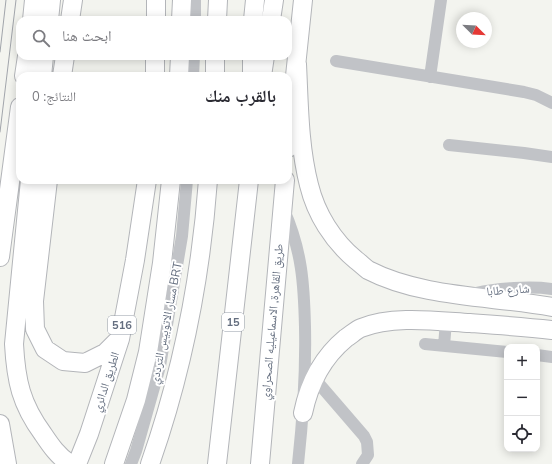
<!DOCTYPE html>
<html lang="ar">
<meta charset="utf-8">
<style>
body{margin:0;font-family:Mulish,"Noto Naskh Arabic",sans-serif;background:#f7f7f7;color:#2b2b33;direction:rtl}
.controls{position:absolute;right:12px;bottom:12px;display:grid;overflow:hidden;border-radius:8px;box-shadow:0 2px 10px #0003}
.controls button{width:36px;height:36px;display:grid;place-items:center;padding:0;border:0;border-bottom:1px solid #e1e1e2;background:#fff;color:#2b2b33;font:20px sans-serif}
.compass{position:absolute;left:456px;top:12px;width:36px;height:36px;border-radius:50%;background:#fff;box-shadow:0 2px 10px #0003;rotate:114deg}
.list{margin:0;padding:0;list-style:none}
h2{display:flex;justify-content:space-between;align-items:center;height:52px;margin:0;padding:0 16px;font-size:17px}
h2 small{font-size:13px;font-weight:400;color:#7c7c81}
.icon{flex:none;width:22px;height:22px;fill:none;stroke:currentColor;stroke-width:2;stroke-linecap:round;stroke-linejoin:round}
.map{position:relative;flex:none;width:552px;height:464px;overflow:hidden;direction:ltr}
.search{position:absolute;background:#fff;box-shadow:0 2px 10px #0003;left:16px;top:16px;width:276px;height:44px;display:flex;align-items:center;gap:10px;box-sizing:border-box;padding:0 14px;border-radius:12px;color:#7c7c81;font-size:15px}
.panel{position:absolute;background:#fff;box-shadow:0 2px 10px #0003;left:16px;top:72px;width:276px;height:112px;border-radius:12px;direction:rtl}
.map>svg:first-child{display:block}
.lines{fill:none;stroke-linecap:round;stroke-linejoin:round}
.highway-casing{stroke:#b3b5b9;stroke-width:20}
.minor{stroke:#c1c3c7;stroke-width:12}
.highway{stroke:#fff;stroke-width:18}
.tram{stroke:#a1a5ab;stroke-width:1}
.labels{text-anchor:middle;stroke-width:4;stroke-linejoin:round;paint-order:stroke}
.shield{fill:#fff;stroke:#929aa5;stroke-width:1}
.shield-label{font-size:11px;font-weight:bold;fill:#646e7f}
.street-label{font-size:12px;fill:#646e7f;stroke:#fff}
</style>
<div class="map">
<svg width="552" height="464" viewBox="0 0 552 464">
<rect width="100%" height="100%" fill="#f3f4ef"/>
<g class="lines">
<!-- highway casing -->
<g class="highway-casing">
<path id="highway" d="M 32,20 L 34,0
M 49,20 L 51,0
M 70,20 L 73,0
M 156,20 L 156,0
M 181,20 L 182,0
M 217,20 L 218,0
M 253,20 L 255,0
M 271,20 L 274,0
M 252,56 L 252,76
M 297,64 C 299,104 299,146 309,185 C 316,214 333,241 356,260 C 360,263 364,267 368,270 C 422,298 493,296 552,307
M 24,76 L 27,56
M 42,76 L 44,56
M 62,76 L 65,56
M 155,76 L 155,56
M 179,76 L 180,56
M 215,76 L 215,56
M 262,76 L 265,56
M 295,76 L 303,0
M 288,148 L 292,113
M 30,180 L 14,344 C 16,381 21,404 43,434 C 51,446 58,456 70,464
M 48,180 L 34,301 L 35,329 L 45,349 L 63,361 L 85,363 L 105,353 L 119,339
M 0,257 L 20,107
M 303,413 C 309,384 323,357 346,338 C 351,335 356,330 361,328 C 392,315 437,321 470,323 C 497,325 525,327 552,330
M 0,424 L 7,464
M 77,464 L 89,434 L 120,339 L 135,260 L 147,180
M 114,464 L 136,400 L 148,352 L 162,263 L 171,180
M 150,464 C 182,373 201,276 208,180
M 217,464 L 249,180
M 260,464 L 285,180"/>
</g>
<!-- minor -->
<path class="minor" d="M 195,20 L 195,0
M 336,61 L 524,92 L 536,95 L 552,103
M 193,76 L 194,56
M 430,77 L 441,0
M 449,145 L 524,153 L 552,157
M 284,210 C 302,251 304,284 305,327 C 306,373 303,418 298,464
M 476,293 C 497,288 531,286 552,289
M 425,344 L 507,352
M 444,346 L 446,321
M 537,355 L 552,357
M 314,378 L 364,436 L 367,442 L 368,455 L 362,464
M 131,464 L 136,451 L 160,366 L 182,236 L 187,180"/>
<!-- highway -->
<use href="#highway" class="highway"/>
<!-- tram -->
<path class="tram" d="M 0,52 L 6,0
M 0,132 L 16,0"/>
</g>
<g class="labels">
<!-- shield labels -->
<g class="shield">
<rect x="222" y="313" width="22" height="18" rx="3"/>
<rect x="108" y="316" width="28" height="18" rx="3"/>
</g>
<g class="shield-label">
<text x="233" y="326">15</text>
<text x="122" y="329">516</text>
</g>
<!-- street labels -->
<g class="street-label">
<text transform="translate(508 290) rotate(-4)" y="4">شارع طابا</text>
<text transform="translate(272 322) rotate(-85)" y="4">طريق القاهرة, الاسماعيليه الصحراوي</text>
<text transform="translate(166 323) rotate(-79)" y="4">مسار الاتوبيس الترددي BRT</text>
<text transform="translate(106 382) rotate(-72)" y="4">الطريق الدائري</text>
</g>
</g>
</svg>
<div class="controls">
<button>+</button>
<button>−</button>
<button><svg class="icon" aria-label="locate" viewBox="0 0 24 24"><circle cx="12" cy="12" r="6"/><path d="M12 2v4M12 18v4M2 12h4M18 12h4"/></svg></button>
</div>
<svg class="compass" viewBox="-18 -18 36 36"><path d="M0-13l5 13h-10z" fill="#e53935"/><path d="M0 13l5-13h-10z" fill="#7c7c81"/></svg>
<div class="search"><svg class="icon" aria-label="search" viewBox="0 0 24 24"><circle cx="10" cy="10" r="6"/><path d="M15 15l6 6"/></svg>ابحث هنا</div>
<section class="panel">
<h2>بالقرب منك<small>النتائج: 0</small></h2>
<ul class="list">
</ul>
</section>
</div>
